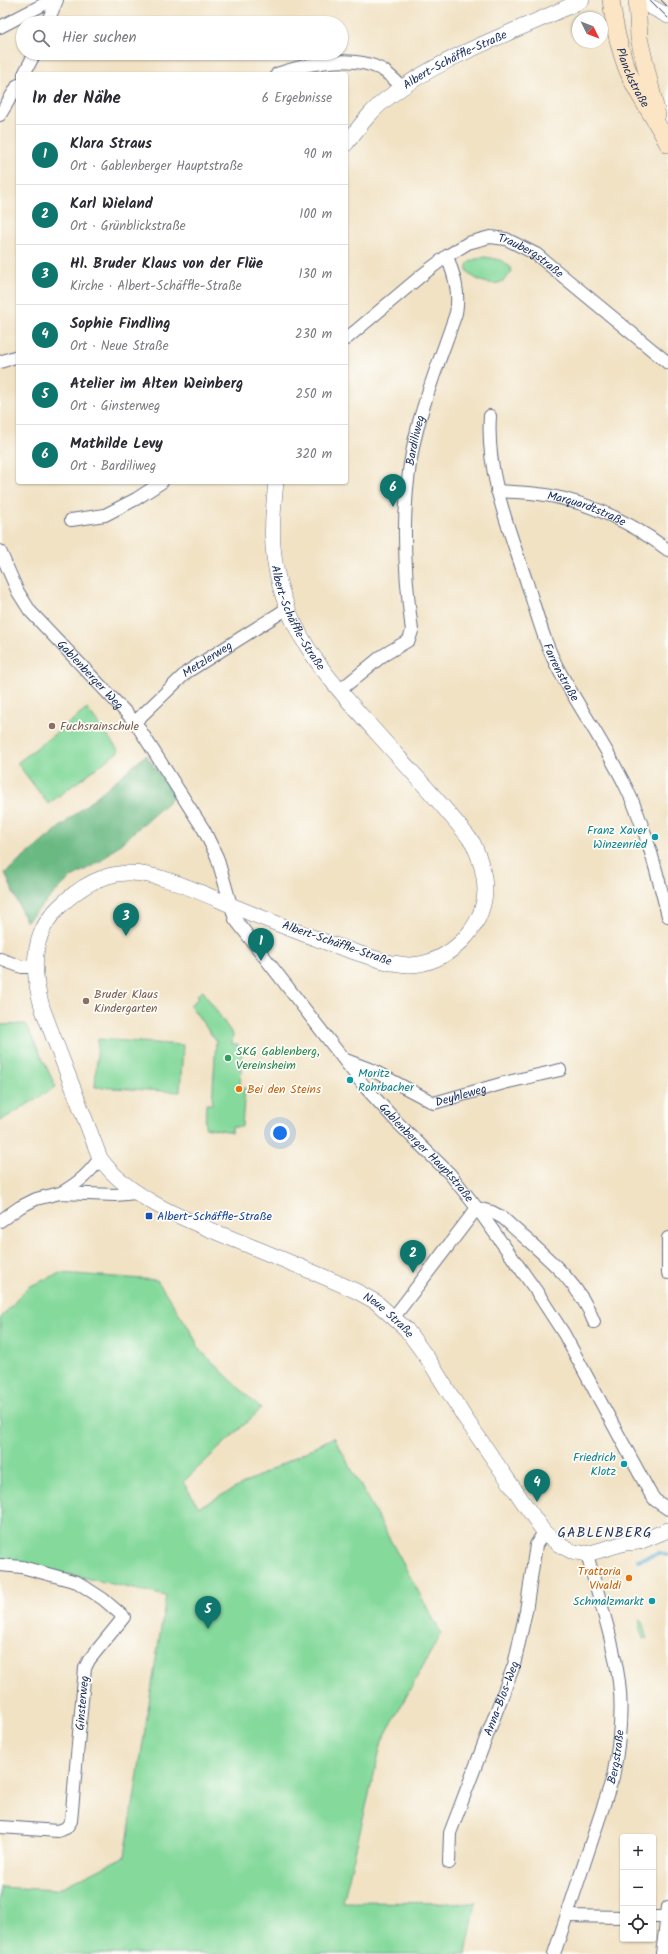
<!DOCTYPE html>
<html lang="de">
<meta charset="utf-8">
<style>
body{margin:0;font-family:Kalam,sans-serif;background:#f2f2f3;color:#2b2b33}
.controls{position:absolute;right:12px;bottom:12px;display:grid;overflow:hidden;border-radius:4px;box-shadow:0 1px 3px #0004}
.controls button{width:36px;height:36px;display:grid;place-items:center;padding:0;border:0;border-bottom:1px solid #e1e1e2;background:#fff;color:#2b2b33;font:20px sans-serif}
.compass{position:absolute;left:572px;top:12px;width:36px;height:36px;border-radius:50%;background:#fff;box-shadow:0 1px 3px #0004;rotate:133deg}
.you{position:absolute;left:280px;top:1133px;width:14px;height:14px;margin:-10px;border:3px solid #fff;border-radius:50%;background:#1a73e8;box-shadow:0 0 0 6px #1a73e833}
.badge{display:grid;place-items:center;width:26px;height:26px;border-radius:50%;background:#0f766e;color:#fff;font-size:13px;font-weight:700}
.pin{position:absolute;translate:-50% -33px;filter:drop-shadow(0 1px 2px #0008)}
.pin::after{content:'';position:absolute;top:21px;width:14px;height:12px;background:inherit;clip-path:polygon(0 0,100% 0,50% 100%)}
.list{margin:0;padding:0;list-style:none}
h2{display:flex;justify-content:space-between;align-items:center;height:52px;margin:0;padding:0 16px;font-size:17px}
h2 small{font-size:13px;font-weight:400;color:#7c7c81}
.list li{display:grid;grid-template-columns:26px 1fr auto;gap:12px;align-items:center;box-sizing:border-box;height:60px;padding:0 16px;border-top:1px solid #e1e1e2}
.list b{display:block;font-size:15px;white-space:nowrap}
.list p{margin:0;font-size:13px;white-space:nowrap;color:#7c7c81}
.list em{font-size:13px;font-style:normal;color:#7c7c81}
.icon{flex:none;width:22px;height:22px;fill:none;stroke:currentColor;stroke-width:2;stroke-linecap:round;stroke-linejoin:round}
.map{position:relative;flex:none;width:668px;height:1954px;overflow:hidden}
.search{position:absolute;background:#fff;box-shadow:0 1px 3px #0004;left:16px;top:16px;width:332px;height:44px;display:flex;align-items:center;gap:10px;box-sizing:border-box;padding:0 14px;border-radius:22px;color:#7c7c81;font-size:15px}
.panel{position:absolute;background:#fff;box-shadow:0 1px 3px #0004;left:16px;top:72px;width:332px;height:412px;border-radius:4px}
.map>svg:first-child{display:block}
.green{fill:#84d99b;stroke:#50847c}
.forest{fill:#6bb983;stroke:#437470}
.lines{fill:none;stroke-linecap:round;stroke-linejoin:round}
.stream{stroke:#54add1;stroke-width:4}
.minor-casing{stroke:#666e82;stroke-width:14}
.tertiary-casing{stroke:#666e82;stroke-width:16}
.secondary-casing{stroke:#666e82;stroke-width:18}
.minor{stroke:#fff;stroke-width:12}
.tertiary{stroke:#fff;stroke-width:15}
.secondary{stroke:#fce5c4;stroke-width:17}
.tram{stroke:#1b2f5e;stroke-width:1}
.education-dot{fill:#8d6e63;stroke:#fdfcf7;stroke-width:1.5}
.culture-dot{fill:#0f9aa8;stroke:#fdfcf7;stroke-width:1.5}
.leisure-dot{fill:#2e9e5b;stroke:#fdfcf7;stroke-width:1.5}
.food-dot{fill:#e8710a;stroke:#fdfcf7;stroke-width:1.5}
.transit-dot{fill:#1a4fb4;stroke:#fdfcf7;stroke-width:1.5}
.labels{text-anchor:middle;stroke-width:3.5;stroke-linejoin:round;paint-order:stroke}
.street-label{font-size:12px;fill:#1b2f5e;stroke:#fdfcf7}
.education-label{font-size:12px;fill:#785e54;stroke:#fdfcf7;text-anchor:start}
.culture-label{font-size:12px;fill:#0d838f;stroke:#fdfcf7;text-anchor:end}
.leisure-label{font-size:12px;fill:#27864d;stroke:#fdfcf7;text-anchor:start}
.food-label{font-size:12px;fill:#c56008;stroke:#fdfcf7;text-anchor:start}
.transit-label{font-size:12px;fill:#164399;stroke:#fdfcf7;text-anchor:start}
.quarter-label{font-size:14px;letter-spacing:1px;fill:#1b2f5e;stroke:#fdfcf7}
</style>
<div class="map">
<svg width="668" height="1954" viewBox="0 0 668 1954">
<rect width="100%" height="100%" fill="#fdfcf7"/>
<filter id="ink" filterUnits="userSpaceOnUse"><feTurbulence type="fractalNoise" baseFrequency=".025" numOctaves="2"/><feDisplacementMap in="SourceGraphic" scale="8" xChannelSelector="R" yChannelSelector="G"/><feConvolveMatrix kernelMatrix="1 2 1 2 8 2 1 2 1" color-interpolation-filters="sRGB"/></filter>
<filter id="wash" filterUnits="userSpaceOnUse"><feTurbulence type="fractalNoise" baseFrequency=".012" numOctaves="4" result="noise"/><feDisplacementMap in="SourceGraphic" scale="16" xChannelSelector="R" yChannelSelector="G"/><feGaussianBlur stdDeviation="0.9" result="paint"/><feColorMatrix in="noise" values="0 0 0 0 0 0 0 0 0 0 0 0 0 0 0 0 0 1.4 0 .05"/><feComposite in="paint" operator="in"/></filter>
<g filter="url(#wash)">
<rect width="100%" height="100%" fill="#f1e2c4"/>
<!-- green -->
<path class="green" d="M 485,257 C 497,259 508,260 512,272 C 509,275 506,279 503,281 C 486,292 442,263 485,257 Z
M 87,709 L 119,751 L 48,804 L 17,763 Z
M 203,991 L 233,1035 L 232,1044 L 238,1044 L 238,1052 L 242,1052 L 240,1087 L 245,1088 L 242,1127 L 232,1127 L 232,1132 L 205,1127 L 206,1104 L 212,1104 L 216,1041 L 190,1005 L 199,998 L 197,995 Z
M 26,1024 L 56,1087 L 0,1121 L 0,1025 Z
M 98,1039 L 183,1045 L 180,1092 L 95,1087 Z
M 60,1273 L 157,1280 L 187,1325 L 201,1351 L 261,1409 L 183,1482 L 199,1507 L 334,1437 L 441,1633 L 382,1741 L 343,1902 L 476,1903 L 466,1954 L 0,1954 L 0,1887 L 56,1890 L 125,1856 L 166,1596 L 0,1559 L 0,1319 L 28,1287 Z
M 639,1619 L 644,1623 L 647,1638 L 643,1639 Z"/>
<!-- forest -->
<path class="forest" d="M 146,755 L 175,796 L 101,861 L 70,878 L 26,922 L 5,873 Z"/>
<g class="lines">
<!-- stream -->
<path class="stream" d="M 638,1560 L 659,1553 L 668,1555"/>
</g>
</g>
<g filter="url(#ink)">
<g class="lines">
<!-- minor casing -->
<g class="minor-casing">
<g id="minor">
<path d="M 47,23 L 57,0"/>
<path d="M 0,27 L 52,0"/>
<path d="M 24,74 L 35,53"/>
<path d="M 277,74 C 307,64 350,54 381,69 C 389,74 395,80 402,87"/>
<path d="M 0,115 L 18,85"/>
<path id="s1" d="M 346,339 L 422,275 L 447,256 L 468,243 L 490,237 L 506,239 L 536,254 L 668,363"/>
<path d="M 0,362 L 18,356"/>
<path id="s2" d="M 490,416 C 486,474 509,529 527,583 C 537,614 545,646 561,674 C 582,712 607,748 626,787 C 646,828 657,873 668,916"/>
<path id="s3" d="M 497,491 C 513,492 530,492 546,495 C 591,503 632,523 668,550"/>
<path d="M 71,520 L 105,515 L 136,499 L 162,482"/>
<path id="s4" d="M 0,551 L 18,592 L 30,611 L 135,722 L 204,830 L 217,857 L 235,919 L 365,1087 L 398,1123 L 450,1174 L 477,1208 L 537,1292 L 564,1334 L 650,1493 L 655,1500 L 668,1509"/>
<path id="s5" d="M 339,691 L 382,656 L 409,640 L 412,631 C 403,563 400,490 419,422 C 429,385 444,349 456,313 C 460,292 454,275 447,256"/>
<path id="s6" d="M 135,722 L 187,672 L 288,608"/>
<path d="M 0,959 L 22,967 L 34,967"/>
<path id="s7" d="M 346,1060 L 372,1070 L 434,1103 L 504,1083 L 560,1070"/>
<path d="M 61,1193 C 78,1183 89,1174 100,1158"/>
<path d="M 0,1221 L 20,1207 L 36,1199 L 60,1193 L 115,1195 L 136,1193"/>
<path d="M 668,1238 L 668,1273"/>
<path d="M 394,1317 L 477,1208 L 492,1212 L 503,1218 C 536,1249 578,1278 594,1322"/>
<path d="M 0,1565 L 22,1567 L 77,1582 L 103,1599 L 124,1617 L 89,1660 L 85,1668 L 71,1821 L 66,1828 L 58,1831 L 0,1827"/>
<path id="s8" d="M 449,1863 L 450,1833 L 514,1665 L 526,1611 L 536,1545 L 544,1532"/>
<path d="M 567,1916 L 623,1917"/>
<path d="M 653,1917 L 668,1917"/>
<path id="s9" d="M 554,1954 L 613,1777 C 619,1746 623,1712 619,1682 C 613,1638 598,1596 587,1554"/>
<path d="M 662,1954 L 668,1907"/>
</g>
</g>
<!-- tertiary casing -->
<g class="tertiary-casing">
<g id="tertiary">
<path d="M 638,0 L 668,16"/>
<path id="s10" d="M 346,144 C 359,127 372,109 389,97 C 446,53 518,32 582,0"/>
<path id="s11" d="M 276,482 C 274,503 271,525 273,546 C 279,625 325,675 375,731 C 408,768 443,804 473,843 C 480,858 485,873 485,890 C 484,929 448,964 409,965 C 403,965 397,963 391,963 C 343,950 296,931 250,913 C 215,900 165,872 127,873 C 99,874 77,889 58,908 C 30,936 32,975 43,1010 L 100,1158 C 131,1203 205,1227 255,1248 C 289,1262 323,1276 356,1291 L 376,1302 L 406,1329 L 428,1359 L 465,1418 L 528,1509 L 544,1532 L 558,1544 L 571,1551 L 587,1554 L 625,1543 L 639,1542 L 668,1530"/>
</g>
</g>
<!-- secondary casing -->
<g class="secondary-casing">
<g id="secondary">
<path id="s12" d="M 611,0 C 615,31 621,60 636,88 C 646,107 659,125 668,144"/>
<path d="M 637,0 L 639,38 L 657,115"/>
</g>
</g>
<!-- minor -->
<use href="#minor" class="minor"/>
<!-- tertiary -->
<use href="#tertiary" class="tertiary"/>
<!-- secondary -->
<use href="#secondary" class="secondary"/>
<!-- tram -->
<path class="tram" d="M 650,0 L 668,18
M 661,0 L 668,7"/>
</g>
</g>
<!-- markers -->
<g class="education-dot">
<circle cx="52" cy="726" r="4"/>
<circle cx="86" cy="1001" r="4"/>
</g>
<g class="culture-dot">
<circle cx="655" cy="837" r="4"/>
<circle cx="350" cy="1080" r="4"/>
<circle cx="624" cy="1464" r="4"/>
<circle cx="652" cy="1601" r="4"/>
</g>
<circle class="leisure-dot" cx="228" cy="1058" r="4"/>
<g class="food-dot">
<circle cx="239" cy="1089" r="4"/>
<circle cx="629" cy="1578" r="4"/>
</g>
<rect class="transit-dot" x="145" y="1212" width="8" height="8" rx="2"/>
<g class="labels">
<!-- street labels -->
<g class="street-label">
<text dy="4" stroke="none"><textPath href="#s10" startOffset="140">Albert-Schäffle-Straße</textPath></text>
<text dy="4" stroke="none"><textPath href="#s12" startOffset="81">Planckstraße</textPath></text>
<text dy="4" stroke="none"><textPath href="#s1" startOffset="224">Traubergstraße</textPath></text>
<text dy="4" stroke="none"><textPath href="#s5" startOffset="288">Bardiliweg</textPath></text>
<text dy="4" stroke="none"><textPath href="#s3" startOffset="92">Marquardtstraße</textPath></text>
<text dy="4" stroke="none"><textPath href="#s11" startOffset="141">Albert-Schäffle-Straße</textPath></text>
<text dy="4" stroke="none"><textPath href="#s6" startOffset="96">Metzlerweg</textPath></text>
<text dy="4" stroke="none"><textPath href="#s2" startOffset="268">Farrenstraße</textPath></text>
<text dy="4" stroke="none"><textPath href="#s4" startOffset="155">Gablenberger Weg</textPath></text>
<text transform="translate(337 943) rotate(19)" y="4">Albert-Schäffle-Straße</text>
<text dy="4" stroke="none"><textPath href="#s7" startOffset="126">Deyhleweg</textPath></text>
<text dy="4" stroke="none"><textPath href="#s4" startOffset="745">Gablenberger Hauptstraße</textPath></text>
<text dy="4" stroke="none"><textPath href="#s11" startOffset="1571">Neue Straße</textPath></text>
<text dy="4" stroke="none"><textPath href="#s8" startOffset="174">Anna-Blos-Weg</textPath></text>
<text transform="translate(82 1703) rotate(-85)" y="4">Ginsterweg</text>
<text dy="4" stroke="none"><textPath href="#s9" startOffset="207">Bergstraße</textPath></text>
</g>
<!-- education labels -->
<g class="education-label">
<text x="60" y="730">Fuchsrainschule</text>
<text x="94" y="998">Bruder Klaus<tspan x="94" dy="14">Kindergarten</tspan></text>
</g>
<!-- culture labels -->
<g class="culture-label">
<text x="647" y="834">Franz Xaver<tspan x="647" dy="14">Winzenried</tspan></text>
<text x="358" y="1077" text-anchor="start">Moritz<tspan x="358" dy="14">Rohrbacher</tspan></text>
<text x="616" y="1461">Friedrich<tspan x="616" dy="14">Klotz</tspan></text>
<text x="644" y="1605">Schmalzmarkt</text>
</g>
<!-- leisure labels -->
<g class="leisure-label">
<text x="236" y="1055">SKG Gablenberg,<tspan x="236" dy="14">Vereinsheim</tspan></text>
</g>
<!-- food labels -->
<g class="food-label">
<text x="247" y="1093">Bei den Steins</text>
<text x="621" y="1575" text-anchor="end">Trattoria<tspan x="621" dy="14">Vivaldi</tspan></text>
</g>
<!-- transit labels -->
<g class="transit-label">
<text x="157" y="1220">Albert-Schäffle-Straße</text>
</g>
<!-- quarter labels -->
<g class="quarter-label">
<text x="605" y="1537">GABLENBERG</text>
</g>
</g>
</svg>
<div class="controls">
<button>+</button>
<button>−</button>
<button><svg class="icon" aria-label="locate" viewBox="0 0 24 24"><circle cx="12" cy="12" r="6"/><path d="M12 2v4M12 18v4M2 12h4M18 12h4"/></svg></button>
</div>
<svg class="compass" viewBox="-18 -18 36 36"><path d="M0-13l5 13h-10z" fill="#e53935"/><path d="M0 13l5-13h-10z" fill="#7c7c81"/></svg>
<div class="you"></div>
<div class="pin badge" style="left:261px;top:961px">1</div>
<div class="pin badge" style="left:413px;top:1273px">2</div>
<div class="pin badge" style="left:126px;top:936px">3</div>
<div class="pin badge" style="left:537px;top:1502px">4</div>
<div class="pin badge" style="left:208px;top:1629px">5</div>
<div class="pin badge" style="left:393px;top:507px">6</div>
<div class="search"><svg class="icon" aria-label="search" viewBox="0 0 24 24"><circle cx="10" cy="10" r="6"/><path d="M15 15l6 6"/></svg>Hier suchen</div>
<section class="panel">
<h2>In der Nähe<small>6 Ergebnisse</small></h2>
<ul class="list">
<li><span class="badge">1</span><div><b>Klara Straus</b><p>Ort · Gablenberger Hauptstraße</p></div><em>90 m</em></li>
<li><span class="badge">2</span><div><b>Karl Wieland</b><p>Ort · Grünblickstraße</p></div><em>100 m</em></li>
<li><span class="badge">3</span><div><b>Hl. Bruder Klaus von der Flüe</b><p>Kirche · Albert-Schäffle-Straße</p></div><em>130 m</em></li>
<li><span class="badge">4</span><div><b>Sophie Findling</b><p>Ort · Neue Straße</p></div><em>230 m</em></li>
<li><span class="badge">5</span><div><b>Atelier im Alten Weinberg</b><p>Ort · Ginsterweg</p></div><em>250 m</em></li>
<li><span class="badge">6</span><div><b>Mathilde Levy</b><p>Ort · Bardiliweg</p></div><em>320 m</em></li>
</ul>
</section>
</div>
